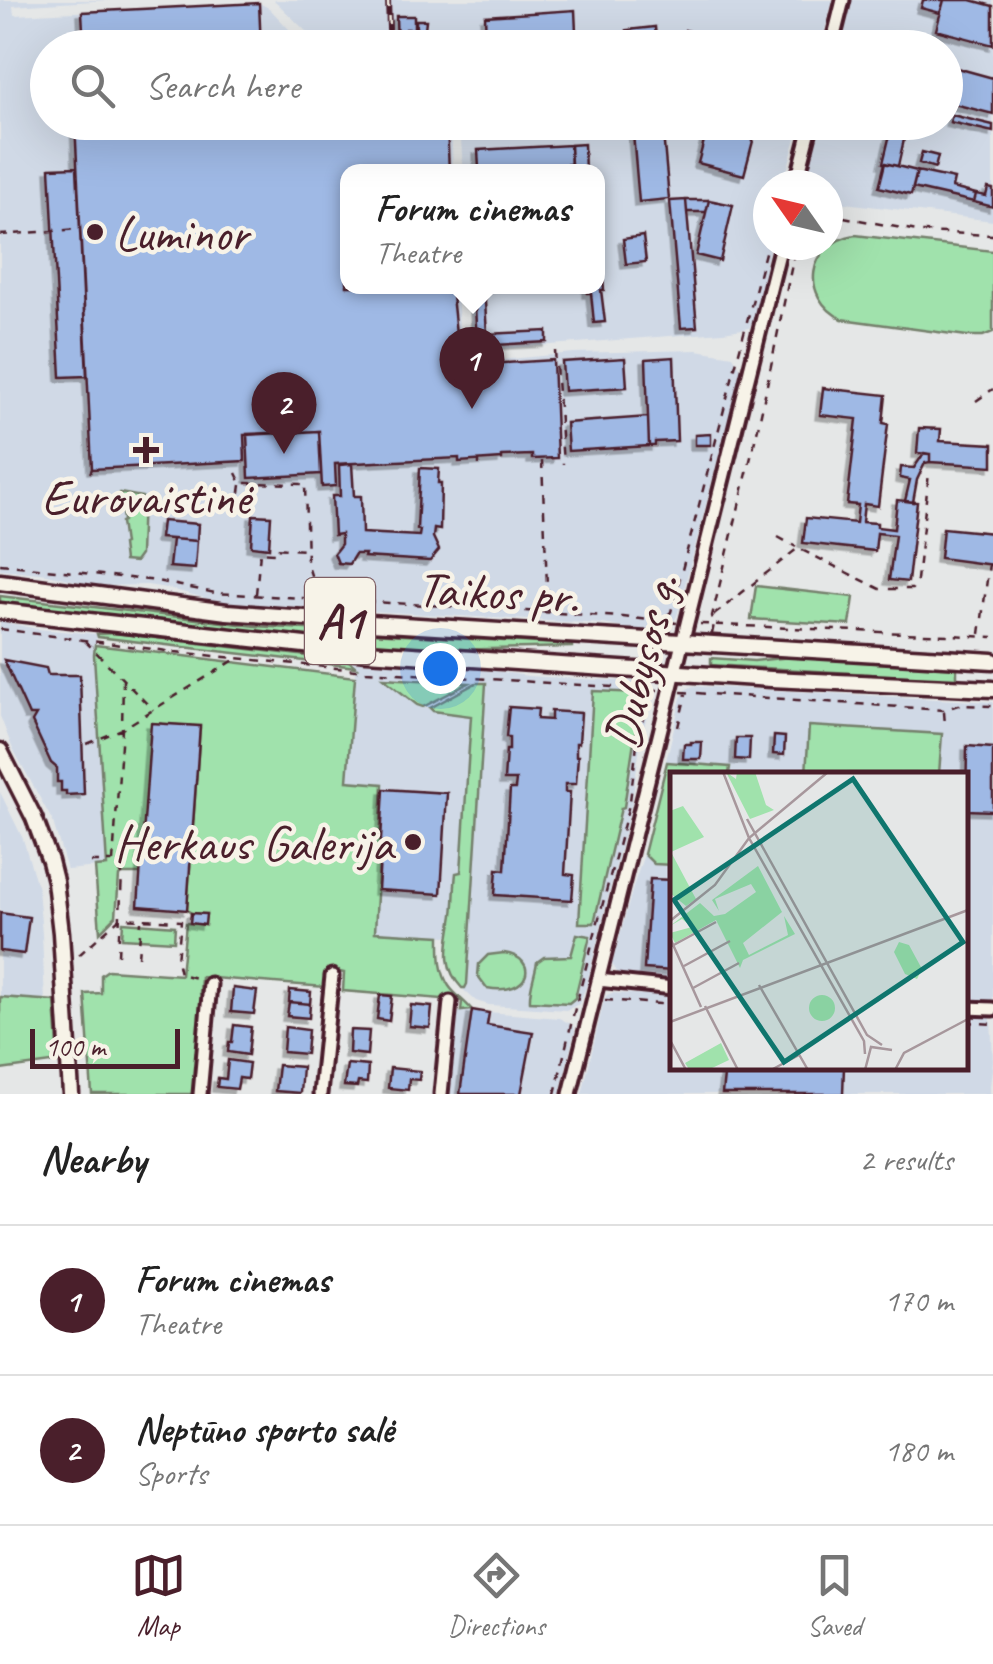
<!DOCTYPE html>
<meta charset="utf-8">
<style>
body{margin:0;font-family:Caveat,sans-serif;background:#f2f2f2;color:#222}
.compass{position:absolute;left:753px;top:170px;width:90px;height:90px;border-radius:50%;background:#fff;box-shadow:0 10px 40px #0002;rotate:304deg}
.scale{position:absolute;left:30px;bottom:25px;width:150px;box-sizing:border-box;padding-left:10px;border:5px solid #4a1f2b;border-top:0;font-size:28px;line-height:35px;white-space:nowrap;color:#4a1f2b;-webkit-text-stroke:8px #f7f3e8;paint-order:stroke}
.you{position:absolute;left:440px;top:668px;width:35px;height:35px;margin:-25px;border:8px solid #fff;border-radius:50%;background:#1a73e8;box-shadow:0 0 0 15px #1a73e833}
.badge{display:grid;place-items:center;width:65px;height:65px;border-radius:50%;background:#4a1f2b;color:#fff;font-size:32px;font-weight:700}
.pin{position:absolute;translate:-50% -82px;filter:drop-shadow(0 2px 5px #0008)}
.pin::after{content:'';position:absolute;top:52px;width:35px;height:30px;background:inherit;clip-path:polygon(0 0,100% 0,50% 100%)}
.popup{position:absolute;left:340px;top:164px;width:265px;height:130px;box-sizing:border-box;display:grid;place-content:center;border-radius:20px;background:#fff;filter:drop-shadow(0 2px 8px #0005);font-size:32px;white-space:nowrap;color:#767676}
.popup b{font-size:38px;color:#222}
.popup::after{content:'';position:absolute;left:50%;top:100%;margin-left:-20px;border:20px solid transparent;border-top-color:#fff}
.list{margin:0;padding:0;list-style:none}
h2{display:flex;justify-content:space-between;align-items:center;height:130px;margin:0;padding:0 40px;font-size:42px}
h2 small{font-size:32px;font-weight:400;color:#767676}
.list li{display:grid;grid-template-columns:65px 1fr auto;gap:30px;align-items:center;box-sizing:border-box;height:150px;padding:0 40px;border-top:2px solid #e0e0e0}
.list b{display:block;font-size:38px;white-space:nowrap}
.list p{margin:0;font-size:32px;white-space:nowrap;color:#767676}
.list em{font-size:32px;font-style:normal;color:#767676}
.icon{flex:none;width:55px;height:55px;fill:none;stroke:currentColor;stroke-width:2;stroke-linecap:round;stroke-linejoin:round}
.map{position:relative;flex:none;width:993px;height:1094px;overflow:hidden}
.search{position:absolute;background:#fff;box-shadow:0 10px 40px #0002;left:30px;right:30px;top:30px;height:110px;display:flex;align-items:center;gap:25px;box-sizing:border-box;padding:0 35px;border-radius:55px;color:#767676;font-size:38px}
.sheet{height:430px;background:#fff}
nav{display:flex;justify-content:space-around;align-items:center;box-sizing:border-box;height:140px;border-top:2px solid #e0e0e0;background:#fff;font-size:28px;color:#767676}
nav a{display:grid;justify-items:center;gap:5px}
nav .on{color:#4a1f2b}
.map>svg:first-child{display:block}
.built{fill:#d0d9e6}
.green{fill:#a0e2ac;stroke:#75806c;stroke-width:2.5}
.building{fill:#9fb9e5;stroke:#4a1f2b;stroke-width:2.5;filter:url(#shadow)}
.lines{fill:none;stroke-linecap:round;stroke-linejoin:round}
.minor-casing{stroke:#4a1f2b;stroke-width:19}
.major-casing{stroke:#4a1f2b;stroke-width:21}
.path{stroke:#4a1f2b;stroke-width:2.5;stroke-dasharray:8 8;stroke-linecap:butt}
.minor{stroke:#f7f3e8;stroke-width:11}
.major{stroke:#f7f3e8;stroke-width:14}
.rail-casing{stroke:#4a1f2b;stroke-width:6}
.rail{stroke:#f7f3e8;stroke-width:2.5;stroke-dasharray:8;stroke-linecap:butt}
.poi-dot{fill:#4a1f2b;stroke:#f7f3e8;stroke-width:4}
.labels{text-anchor:middle;stroke-width:9;stroke-linejoin:round;paint-order:stroke}
.shield{fill:#f7f3e8;stroke:#7e5f64;stroke-width:2.5}
.shield-label{font-size:48px;font-weight:bold;fill:#4a1f2b}
.poi-label{font-size:50px;fill:#4a1f2b;stroke:#f7f3e8;text-anchor:start}
.street-label{font-size:50px;fill:#4a1f2b;stroke:#f7f3e8}
.inset-road{fill:none;stroke:#a7979c;stroke-width:2.5}
.view{fill:#0f766e;fill-opacity:0.15;stroke:#0f766e;stroke-width:5}
.inset-edge{fill:none;stroke:#4a1f2b;stroke-width:5}
</style>
<div class="map">
<svg width="993" height="1094" viewBox="0 0 993 1094">
<defs>
<filter id="shadow"><feDropShadow dx="-4.5" dy="4.5" stdDeviation="0" flood-color="#0004"/></filter>
</defs>
<rect width="100%" height="100%" fill="#e5e7e7"/>
<filter id="ink" filterUnits="userSpaceOnUse"><feTurbulence type="fractalNoise" baseFrequency=".01" numOctaves="2"/><feDisplacementMap in="SourceGraphic" scale="20" xChannelSelector="R" yChannelSelector="G"/><feConvolveMatrix kernelMatrix="1 2 1 2 8 2 1 2 1" color-interpolation-filters="sRGB"/></filter>
<g filter="url(#ink)">
<!-- built -->
<path class="built" d="M 0,0 L 110,0 L 13,6 L 14,15 L 259,3 L 269,8 L 306,47 L 48,48 L 48,122 L 451,123 L 453,171 L 347,172 L 347,286 L 457,287 L 460,349 L 464,357 L 479,362 L 574,353 L 697,350 L 733,356 L 741,369 L 739,378 L 677,616 L 669,629 L 656,634 L 603,624 L 242,604 L 212,600 L 167,588 L 147,585 L 96,586 L 48,574 L 0,569 Z
M 274,0 L 833,0 L 820,48 L 332,47 L 316,41 Z
M 850,0 L 993,0 L 993,221 L 828,201 L 828,185 L 802,185 L 818,123 L 946,122 L 946,48 L 838,47 Z
M 460,123 L 800,123 L 783,185 L 768,185 L 768,245 L 770,245 L 754,320 L 749,328 L 723,332 L 484,350 L 472,344 L 469,287 L 597,286 L 597,172 L 463,171 Z
M 0,621 L 37,629 L 97,634 L 94,655 L 107,866 L 67,870 L 53,822 L 12,747 L 0,716 Z
M 349,661 L 496,671 L 528,676 L 637,682 L 648,685 L 651,698 L 641,740 L 632,801 L 586,987 L 579,1004 L 566,1010 L 489,1005 L 476,1001 L 458,985 L 451,974 L 447,961 L 448,936 L 375,932 L 383,785 L 347,781 L 356,667 Z
M 693,686 L 993,702 L 993,1004 L 966,1003 L 966,774 L 673,774 L 673,981 L 623,978 L 618,975 L 612,964 L 634,884 L 644,854 L 681,698 L 685,690 Z
M 0,792 L 23,839 L 38,889 L 42,934 L 45,1002 L 0,997 Z
M 612,993 L 673,996 L 673,1066 L 966,1066 L 966,1016 L 991,1018 L 993,1061 L 989,1094 L 582,1094 L 604,1000 L 607,995 Z
M 463,1010 L 559,1018 L 571,1024 L 575,1030 L 560,1094 L 448,1094 L 457,1013 Z"/>
<!-- green -->
<path class="green" d="M 855,235 L 993,251 L 993,332 L 983,336 L 967,336 L 842,319 C 799,297 807,243 855,235 Z
M 120,493 L 142,497 L 140,555 L 135,562 L 124,561 L 122,545 L 124,544 L 121,522 L 123,521 Z
M 756,586 L 854,597 L 850,625 L 751,619 Z
M 0,596 L 256,626 L 572,645 L 572,647 L 447,650 L 368,644 L 0,602 Z
M 115,633 L 349,661 L 356,667 L 98,637 L 97,634 Z
M 95,645 L 355,677 L 347,781 L 383,784 L 375,932 L 440,936 C 440,953 439,971 449,986 C 455,995 465,1001 472,1010 L 461,1011 L 462,1001 L 443,997 L 442,999 L 343,991 L 344,973 L 327,969 L 325,987 L 201,977 L 200,993 L 204,996 L 195,1089 L 192,1094 L 92,1094 L 85,994 L 101,993 L 101,975 L 108,970 L 181,975 L 186,923 L 204,924 L 206,915 L 191,913 L 187,910 L 200,727 L 152,723 L 141,874 L 122,874 L 119,876 L 116,916 L 100,932 L 95,867 L 107,866 L 94,655 Z
M 790,657 L 957,666 L 957,679 L 711,665 L 711,658 L 754,661 Z
M 383,678 L 469,683 L 423,707 L 417,705 Z
M 476,683 L 486,683 L 467,984 L 465,988 L 462,988 C 442,967 448,947 452,921 C 455,906 454,889 456,873 L 461,872 L 471,716 L 433,711 L 430,708 Z
M 593,691 L 642,693 L 645,698 L 634,741 L 624,807 L 621,808 L 594,923 L 579,923 Z
M 809,726 L 942,734 L 939,774 L 806,774 Z
M 667,762 L 730,767 L 729,774 L 673,774 L 673,865 L 654,864 L 644,854 Z
M 123,922 L 175,926 L 174,941 L 122,938 Z
M 577,934 L 590,936 L 575,998 L 569,1003 L 530,1001 C 529,989 535,975 537,962 L 544,957 L 571,956 Z
M 504,953 C 540,958 531,997 487,988 L 478,976 L 479,964 L 488,955 Z
M 0,997 L 55,1001 L 59,1062 L 0,1070 Z"/>
<!-- building -->
<path class="building" d="M 923,0 L 944,0 L 940,13 L 921,8 Z
M 944,0 L 971,0 L 993,6 L 993,45 L 936,30 Z
M 259,3 L 261,48 L 84,48 L 82,12 Z
M 575,10 L 576,32 L 486,38 L 485,16 Z
M 396,16 L 414,16 L 414,29 L 406,29 L 407,48 L 397,48 Z
M 416,20 L 426,20 L 423,47 L 416,47 Z
M 655,27 L 657,48 L 628,48 L 627,30 Z
M 685,30 L 729,41 L 727,48 L 681,48 Z
M 946,65 L 993,78 L 993,114 L 946,102 Z
M 952,115 L 993,125 L 993,132 L 950,122 Z
M 75,122 L 447,122 L 449,172 L 347,172 L 347,286 L 451,286 L 459,362 L 470,361 L 471,365 L 553,360 L 557,458 L 532,459 L 532,455 L 502,456 L 502,459 L 459,462 L 459,458 L 335,464 L 336,486 L 322,487 L 319,431 L 244,435 L 245,461 L 92,469 Z
M 632,122 L 662,122 L 669,199 L 639,202 Z
M 709,122 L 758,122 L 744,175 L 698,163 Z
M 893,122 L 908,122 L 898,166 L 883,163 Z
M 584,144 L 585,172 L 571,172 L 570,145 Z
M 570,145 L 571,164 L 479,169 L 478,150 Z
M 922,152 L 938,156 L 935,168 L 919,163 Z
M 885,163 L 917,171 L 911,195 L 879,187 Z
M 571,164 L 571,172 L 479,172 L 479,169 Z
M 77,167 L 87,376 L 61,377 L 50,168 Z
M 917,171 L 954,179 L 952,188 L 976,194 L 974,202 L 913,188 Z
M 988,188 L 993,189 L 993,207 L 974,202 L 976,194 L 986,196 Z
M 686,200 L 697,327 L 681,328 L 670,201 Z
M 686,200 L 709,200 L 706,212 L 687,212 Z
M 709,200 L 733,205 L 720,261 L 696,255 Z
M 643,236 L 646,262 L 626,264 L 623,239 Z
M 603,277 L 604,290 L 601,290 L 605,322 L 594,323 L 591,293 L 587,293 L 587,286 L 597,286 L 597,278 Z
M 474,286 L 484,286 L 487,334 L 547,331 L 547,342 L 477,346 Z
M 674,357 L 677,441 L 655,442 L 655,446 L 649,446 L 646,359 Z
M 625,358 L 627,387 L 564,391 L 562,362 Z
M 823,388 L 886,395 L 883,423 L 888,424 L 878,506 L 864,504 L 862,522 L 877,523 L 877,527 L 894,529 L 897,500 L 917,502 L 908,582 L 889,580 L 895,535 L 877,533 L 875,551 L 803,543 L 806,518 L 856,523 L 858,505 L 847,504 L 857,419 L 820,415 Z
M 648,417 L 649,446 L 568,451 L 566,423 Z
M 919,428 L 941,429 L 940,441 L 993,444 L 993,466 L 930,462 L 930,454 L 917,453 Z
M 319,431 L 321,474 L 249,478 L 247,434 Z
M 711,434 L 711,445 L 695,445 L 695,435 Z
M 924,453 L 930,454 L 930,462 L 925,463 L 917,480 L 913,502 L 905,501 L 910,480 L 900,478 L 901,467 L 914,468 Z
M 352,464 L 354,496 L 361,496 L 362,533 L 419,536 L 420,530 L 417,529 L 420,468 L 439,469 L 438,483 L 441,483 L 440,530 L 434,529 L 433,537 L 439,550 L 430,561 L 364,557 L 365,554 L 355,554 L 349,564 L 338,563 L 334,553 L 341,544 L 341,534 L 334,535 L 332,496 L 340,496 L 339,465 Z
M 253,515 L 271,516 L 269,548 L 251,546 Z
M 162,521 L 198,524 L 197,541 L 160,538 Z
M 943,528 L 993,533 L 993,565 L 940,558 Z
M 172,539 L 197,541 L 195,569 L 169,567 Z
M 4,660 L 46,668 L 48,675 L 80,675 L 84,794 L 66,795 L 66,791 L 61,791 L 61,782 L 57,782 L 57,768 L 51,763 L 32,722 L 36,715 L 29,715 Z
M 509,707 L 538,709 L 537,719 L 551,720 L 551,711 L 581,713 L 579,743 L 576,743 L 576,756 L 578,756 L 576,784 L 565,784 L 565,792 L 570,792 L 565,874 L 574,875 L 572,900 L 495,895 L 497,869 L 505,870 L 510,789 L 515,789 L 516,780 L 504,780 L 506,750 L 509,750 L 509,737 L 506,737 Z
M 151,723 L 200,726 L 187,910 L 138,906 Z
M 774,736 L 785,737 L 784,755 L 773,754 Z
M 736,738 L 750,738 L 749,760 L 735,759 Z
M 691,742 L 702,742 L 701,759 L 683,759 L 684,744 L 691,744 Z
M 967,746 L 993,748 L 993,811 L 966,810 Z
M 384,789 L 447,793 L 441,894 L 378,890 Z
M 650,879 L 673,880 L 673,971 L 644,969 Z
M 0,913 L 29,917 L 24,954 L 0,951 Z
M 191,913 L 206,914 L 205,925 L 190,923 Z
M 233,988 L 257,991 L 254,1014 L 231,1012 Z
M 290,990 L 311,992 L 310,1004 L 289,1002 Z
M 380,995 L 392,996 L 389,1021 L 377,1019 Z
M 289,1002 L 310,1004 L 309,1018 L 287,1016 Z
M 411,1005 L 432,1007 L 430,1028 L 409,1026 Z
M 472,1010 L 489,1013 L 487,1025 L 533,1032 L 521,1094 L 460,1094 Z
M 234,1025 L 251,1027 L 248,1055 L 228,1052 L 229,1042 L 232,1042 Z
M 285,1027 L 308,1030 L 306,1054 L 283,1052 Z
M 350,1030 L 369,1031 L 367,1055 L 349,1053 Z
M 228,1060 L 249,1063 L 247,1079 L 239,1078 L 237,1089 L 217,1087 L 218,1078 L 226,1079 Z
M 347,1064 L 368,1066 L 367,1083 L 358,1082 L 357,1087 L 344,1086 Z
M 278,1065 L 302,1067 L 300,1093 L 275,1091 Z
M 725,1066 L 844,1066 L 843,1094 L 722,1094 Z
M 390,1068 L 420,1071 L 419,1080 L 409,1079 L 408,1090 L 388,1088 Z"/>
<g class="lines">
<!-- minor casing -->
<g class="minor-casing">
<path id="minor" d="M 831,48 L 843,0
M 796,185 L 812,122
M 598,980 L 673,988
M 966,1008 L 993,1009
M 200,1094 L 210,984
M 320,1094 L 332,976
M 441,1094 L 450,1002
M 570,1094 L 781,245"/>
</g>
<!-- major casing -->
<g class="major-casing">
<path id="major" d="M 0,582 L 227,612 L 370,623 L 993,661
M 0,611 L 367,652 L 771,679 L 993,689
M 0,751 L 34,818 L 50,861 L 55,881 L 61,933 L 71,1094"/>
</g>
<!-- path -->
<path class="path" d="M 828,214 L 922,232 L 993,235
M 0,235 L 80,229
M 555,351 L 563,464
M 976,401 L 993,389
M 479,461 L 479,465
M 542,461 L 548,611
M 90,473 L 92,469
M 236,473 L 241,483 L 305,484 L 307,563 L 319,599
M 241,485 L 239,499 L 246,503
M 209,511 L 222,502 L 237,502 L 239,499
M 778,537 L 796,547
M 0,564 L 157,581 L 215,593 L 462,607 L 623,617 L 677,623
M 256,594 L 260,552 L 274,553 L 275,548 L 306,550
M 714,615 L 798,548 L 880,589 L 912,589 L 917,580 L 929,473
M 700,624 L 993,637
M 660,628 L 661,622 L 671,612 L 768,241
M 0,629 L 175,652 L 366,671 L 658,690
M 712,634 L 714,624 L 712,616 L 758,428 L 796,245
M 980,634 L 989,564
M 85,641 L 153,710
M 681,692 L 944,710 L 958,705 L 993,706
M 944,712 L 945,725
M 678,727 L 686,694
M 87,744 L 122,729 L 123,680
M 91,862 L 111,862
M 79,955 L 120,918 L 181,921 L 177,960 L 180,974 L 200,979
M 118,955 L 122,874 L 113,862 L 122,729 L 236,659
M 138,957 L 141,921
M 605,1000 L 673,1005
M 966,1022 L 993,1024
M 555,1094 L 573,1016 L 630,801 L 637,744 L 648,698 L 644,690 L 646,684"/>
<!-- minor -->
<use href="#minor" class="minor"/>
<!-- major -->
<use href="#major" class="major"/>
<!-- rail casing -->
<g class="rail-casing">
<path id="rail" d="M 388,0 L 389,29"/>
</g>
<!-- rail -->
<use href="#rail" class="rail"/>
</g>
</g>
<!-- markers -->
<g class="poi-dot">
<circle cx="95" cy="232" r="10"/>
<path d="M141 435h10v10h10v10h-10v10h-10v-10h-10v-10h10z"/>
<circle cx="413" cy="842" r="10"/>
</g>
<g class="labels">
<!-- shield labels -->
<rect class="shield" x="305" y="578" width="70" height="86" rx="8"/>
<g class="shield-label">
<text x="340" y="638">A1</text>
</g>
<!-- poi labels -->
<g class="poi-label">
<text x="115" y="250">Luminor</text>
<text x="146" y="514" text-anchor="middle">Eurovaistinė</text>
<text x="393" y="860" text-anchor="end">Herkaus Galerija</text>
</g>
<!-- street labels -->
<g class="street-label">
<text transform="translate(498 591) rotate(3)" y="18">Taikos pr.</text>
<text transform="translate(640 661) rotate(-76)" y="18">Dubysos g.</text>
</g>
</g>
<!-- overview -->
<g transform="translate(670 772)">
<rect width="298" height="298" fill="#e5e7e7"/>
<path d="M 56,0 L 66,7 L 67,0 L 85,0 L 96,33 L 104,38 L 80,47 ZM 13,34 L 34,65 L 1,80 L 26,127 L 16,134 L 0,121 L 0,39 ZM 88,94 L 112,140 L 73,171 L 79,183 L 118,163 L 114,144 L 125,162 L 73,188 L 70,196 L 46,148 L 5,171 L 0,161 L 22,155 L 12,147 L 0,154 L 30,131 L 44,144 L 55,142 L 86,120 L 81,112 L 45,127 L 49,139 L 42,128 ZM 229,170 L 239,173 L 252,197 L 247,207 L 235,202 L 224,180 ZM139 236a13 13 0 1 1 26 0a13 13 0 1 1-26 0ZM 51,271 L 59,288 L 40,297 L 19,297 L 15,291 Z" fill="#a0e2ac"/>
<path class="inset-road" d="M 53,0 L 79,66 L 194,269 L 195,282M 77,47 L 197,263 L 212,273M 0,149 L 45,113 L 79,66 L 158,0M 0,166 L 31,235M 0,175 L 46,150M 14,194 L 60,169M 89,213 L 138,298M 23,216 L 69,191M 35,234 L 68,298M 0,250 L 298,138M 0,268 L 16,298M 101,298 L 129,283M 195,298 L 201,275 L 222,278M 225,298 L 234,281 L 298,247"/>
<path class="view" d="M 183,7 L 293,170 L 114,290 L 4,128 Z"/>
<rect width="298" height="298" class="inset-edge"/>
</g>
</svg>
<svg class="compass" viewBox="-18 -18 36 36"><path d="M0-13l5 13h-10z" fill="#e53935"/><path d="M0 13l5-13h-10z" fill="#767676"/></svg>
<div class="scale">100 m</div>
<div class="you"></div>
<div class="pin badge" style="left:472px;top:409px">1</div>
<div class="popup"><b>Forum cinemas</b>Theatre</div>
<div class="pin badge" style="left:284px;top:454px">2</div>
<div class="search"><svg class="icon" aria-label="search" viewBox="0 0 24 24"><circle cx="10" cy="10" r="6"/><path d="M15 15l6 6"/></svg>Search here</div>
</div>
<section class="sheet">
<h2>Nearby<small>2 results</small></h2>
<ul class="list">
<li><span class="badge">1</span><div><b>Forum cinemas</b><p>Theatre</p></div><em>170 m</em></li>
<li><span class="badge">2</span><div><b>Neptūno sporto salė</b><p>Sports</p></div><em>180 m</em></li>
</ul>
</section>
<nav>
<a class="on"><svg class="icon" aria-label="map" viewBox="0 0 24 24"><path d="M3 6l6-2 6 2 6-2v14l-6 2-6-2-6 2zM9 4v14M15 6v14"/></svg>Map</a>
<a><svg class="icon" aria-label="directions" viewBox="0 0 24 24"><path d="M12 3l9 9-9 9-9-9zM9 14v-3h6M13 9l2 2-2 2"/></svg>Directions</a>
<a><svg class="icon" aria-label="saved" viewBox="0 0 24 24"><path d="M7 4h10v16l-5-4-5 4z"/></svg>Saved</a>
</nav>
